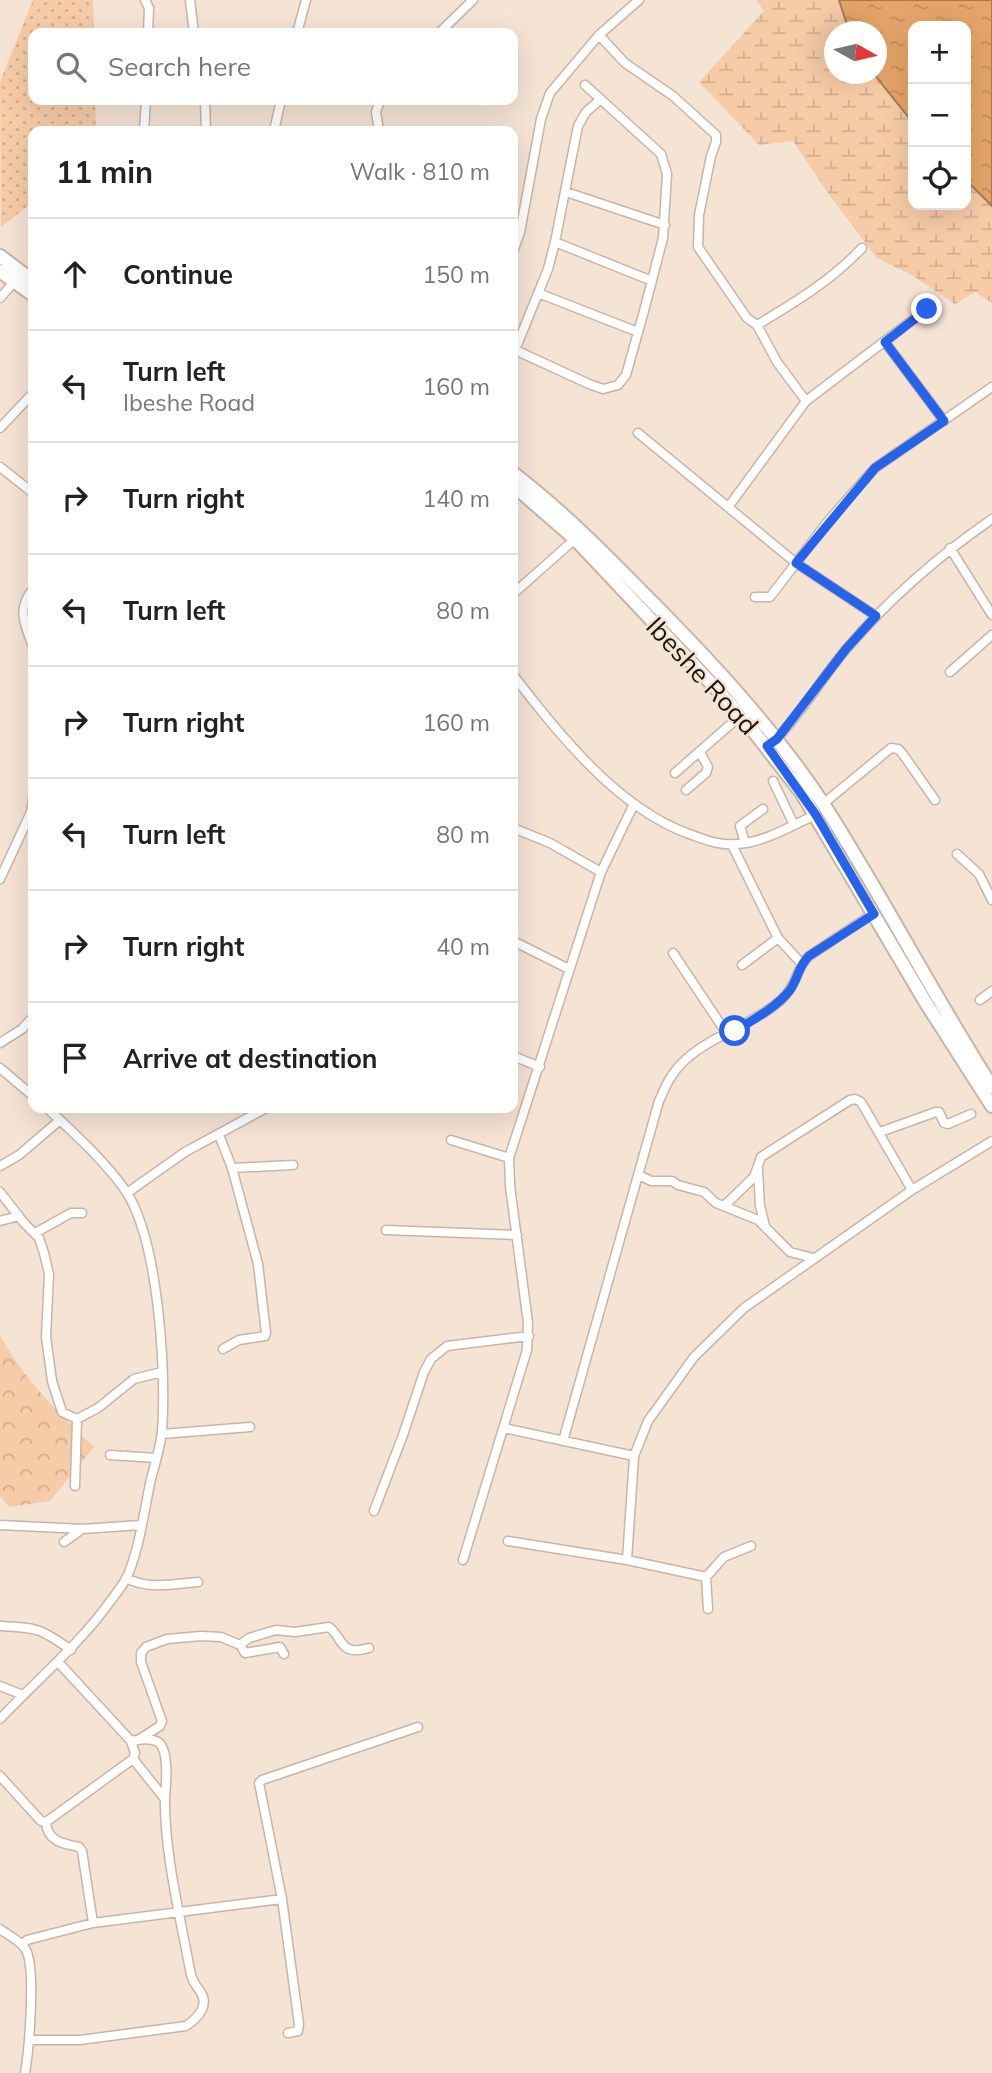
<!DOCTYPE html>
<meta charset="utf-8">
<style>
body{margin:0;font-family:Mulish,sans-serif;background:#f6f6f6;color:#222}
.controls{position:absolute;right:21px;top:21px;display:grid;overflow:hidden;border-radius:14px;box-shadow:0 7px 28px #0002}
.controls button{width:63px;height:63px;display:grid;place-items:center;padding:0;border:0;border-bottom:2px solid #e0e0e0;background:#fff;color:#222;font:35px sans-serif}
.compass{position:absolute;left:824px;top:21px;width:63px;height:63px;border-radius:50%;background:#fff;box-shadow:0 7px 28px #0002;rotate:98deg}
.stop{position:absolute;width:21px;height:21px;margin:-16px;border:5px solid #2563eb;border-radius:50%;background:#fff}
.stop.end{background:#2563eb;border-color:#fff;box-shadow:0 2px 7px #0008}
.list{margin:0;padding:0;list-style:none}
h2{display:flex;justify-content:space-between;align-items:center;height:91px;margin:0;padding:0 28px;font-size:30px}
h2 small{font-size:23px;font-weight:400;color:#767676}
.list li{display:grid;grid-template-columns:46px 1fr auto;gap:21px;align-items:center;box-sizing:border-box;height:112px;padding:0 28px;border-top:2px solid #e0e0e0}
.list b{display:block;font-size:26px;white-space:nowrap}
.list p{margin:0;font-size:23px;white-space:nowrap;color:#767676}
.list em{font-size:23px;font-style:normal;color:#767676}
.icon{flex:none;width:38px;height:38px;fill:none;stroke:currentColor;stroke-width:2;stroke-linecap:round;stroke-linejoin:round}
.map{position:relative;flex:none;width:992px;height:2073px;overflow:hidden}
.search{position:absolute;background:#fff;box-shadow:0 7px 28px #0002;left:28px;top:28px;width:490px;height:77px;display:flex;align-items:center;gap:18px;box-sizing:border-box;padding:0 24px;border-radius:14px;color:#767676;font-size:26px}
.panel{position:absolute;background:#fff;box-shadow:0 7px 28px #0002;left:28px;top:126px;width:490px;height:987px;border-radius:14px}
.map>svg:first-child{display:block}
.grass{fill:url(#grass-dots)}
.forest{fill:url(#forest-crowns)}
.wetland{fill:url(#wetland-marsh)}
.water{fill:url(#water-ripples);stroke:#a8794e;stroke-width:2}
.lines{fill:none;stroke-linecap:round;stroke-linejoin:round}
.street-casing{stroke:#c7b5a7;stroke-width:11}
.secondary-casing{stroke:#c7b5a7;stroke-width:16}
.street{stroke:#fff;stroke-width:8}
.secondary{stroke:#fff;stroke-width:12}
.route{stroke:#2563eb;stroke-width:9}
.labels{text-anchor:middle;stroke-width:5;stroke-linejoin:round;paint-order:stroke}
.street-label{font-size:26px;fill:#1a140e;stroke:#f5e3d4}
</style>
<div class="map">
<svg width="992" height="2073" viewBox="0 0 992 2073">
<defs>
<pattern id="grass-dots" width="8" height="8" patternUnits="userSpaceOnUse" patternTransform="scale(1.75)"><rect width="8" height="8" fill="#f6cba7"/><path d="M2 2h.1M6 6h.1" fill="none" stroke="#d2ad8f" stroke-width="1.8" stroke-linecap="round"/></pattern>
<pattern id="forest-crowns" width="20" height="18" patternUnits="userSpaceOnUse" patternTransform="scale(1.75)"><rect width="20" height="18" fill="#f6cba7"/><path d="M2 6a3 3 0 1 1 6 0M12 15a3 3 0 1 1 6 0" fill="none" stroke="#d2ad8f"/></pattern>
<pattern id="wetland-marsh" width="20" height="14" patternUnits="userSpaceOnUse" patternTransform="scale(1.75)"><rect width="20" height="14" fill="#f6cba7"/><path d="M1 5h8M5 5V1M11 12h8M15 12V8" fill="none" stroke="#d2ad8f"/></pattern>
<pattern id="water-ripples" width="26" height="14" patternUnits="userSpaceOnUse" patternTransform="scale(1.75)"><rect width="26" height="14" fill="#e5a469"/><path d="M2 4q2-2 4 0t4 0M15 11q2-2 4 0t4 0" fill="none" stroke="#c48c5a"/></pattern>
</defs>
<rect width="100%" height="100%" fill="#f5e3d4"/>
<!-- grass -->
<path class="grass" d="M 33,0 L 93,0 L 94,33 L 33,33 L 33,100 L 95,100 L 96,131 L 33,131 L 33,202 L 1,227 L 0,82 Z"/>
<!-- forest -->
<path class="forest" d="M 0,1335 C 22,1377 59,1414 94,1447 L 50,1501 L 9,1507 L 0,1496 Z"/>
<!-- wetland -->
<path class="wetland" d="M 756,0 L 839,0 L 849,31 L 834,32 L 834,74 L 874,74 L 913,123 L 913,205 L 966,205 L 966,180 L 992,206 L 992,303 L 975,292 L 955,304 L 913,276 L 877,258 L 830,196 L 793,141 L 759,145 L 699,82 L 764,11 Z"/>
<!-- water -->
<path class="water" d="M 839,0 L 992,0 L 992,206 L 966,180 L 966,26 L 913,26 L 913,123 L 874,74 L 876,74 L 876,32 L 849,31 Z"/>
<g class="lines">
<!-- street casing -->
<g class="street-casing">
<path id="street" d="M 145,0 L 149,8 L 148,33
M 190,0 L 194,33
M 297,33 L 306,0
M 439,33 L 473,0
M 599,35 L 625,63 L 673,96 L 716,135 L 716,142 L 711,156 L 699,215 L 698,247 L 747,318 L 757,325 L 777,362 L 806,401
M 205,100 L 206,131
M 144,131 L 146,100
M 274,131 L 281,100
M 379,131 L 376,112 L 380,100
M 566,192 L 665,225
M 555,242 L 652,281
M 513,252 L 520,232 L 541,119 L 550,93 L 599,35 L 639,0
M 538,293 L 638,332
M 0,298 L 14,282
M 757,325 C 794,303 832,280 862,248
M 885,342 L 944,421
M 513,349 L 589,384 L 603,389 L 618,385 L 626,375 L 644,311 L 663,238 L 667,174 L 661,154 L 585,85
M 515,350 L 548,269 L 555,242 L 578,126 L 586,112 L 601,99
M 0,428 L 33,393
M 638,433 L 796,563 L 876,616
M 0,467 L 33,493
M 729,506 L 806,401 L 927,309
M 950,548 L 992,615
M 33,589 C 16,610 25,624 33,647
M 513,594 L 575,539
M 755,597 L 770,597 L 829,520 L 875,468 L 992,387
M 950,672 L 992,635
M 513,675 C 559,734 617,808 689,834 C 704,839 719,846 736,844 C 763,843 791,826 815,815
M 775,740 C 802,713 822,677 848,647 C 891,597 937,557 992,519
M 675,773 L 741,715
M 773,781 L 794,825
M 686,790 L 706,773 L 708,767 L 700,752
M 823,804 L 891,748 L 898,749 L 902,753 L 935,800
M 513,828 L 550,843 L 601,872
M 745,843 L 740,826 L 763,809
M 732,845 L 778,938 L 801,963
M 957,854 L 979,874 L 992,900
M 0,879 L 31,812 L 33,799
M 513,941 L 569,969
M 673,953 L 727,1034
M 742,965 L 778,938
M 980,1000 L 992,991
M 0,1043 L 22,1029 L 33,1017
M 513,1056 L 540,1067
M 0,1068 L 33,1096
M 880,1132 L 936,1112 L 939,1112 L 944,1123 L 948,1124 L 971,1114
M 219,1135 L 232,1168 L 258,1264 L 266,1333 L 265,1336 L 239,1340 L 223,1349
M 451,1140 L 509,1158
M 0,1166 L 19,1155 L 60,1120
M 232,1168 L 293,1165
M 758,1170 L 760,1206 L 765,1226
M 639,1175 L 651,1181 L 672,1181 L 678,1185 L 704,1192 L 716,1203 L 758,1220 L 790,1252 L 813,1258
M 0,1192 L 24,1223 L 39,1238 L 44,1253 L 49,1274 L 46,1337 L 52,1381 L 62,1412 L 77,1419 L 98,1408 L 134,1379 L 162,1372
M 127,1193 L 185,1152 L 266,1108
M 724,1206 L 754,1177 L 761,1157 L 850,1100 L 855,1099 L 861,1102 L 912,1190
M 0,1221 L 19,1216
M 386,1230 L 517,1235
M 35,1233 L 71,1213 L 82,1213
M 504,1428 L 634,1456
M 162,1434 L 250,1427
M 563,1441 L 659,1101 C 663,1093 666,1084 671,1077 C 693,1040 748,1029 781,1000 C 798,984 796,968 809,956 L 874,913
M 110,1455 L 156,1458
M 75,1486 L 77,1419
M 374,1511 L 403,1435 L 424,1372 L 431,1359 L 447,1346 L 529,1336
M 0,1525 L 82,1529 L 141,1525
M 508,1541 L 627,1560 L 706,1577
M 64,1542 L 82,1529
M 463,1560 L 527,1350 L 528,1323 L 510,1186 L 509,1158 L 601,872 L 634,804
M 627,1560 L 634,1456 L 648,1421 L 694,1357 L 744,1308 L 912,1190 L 992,1141
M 126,1578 C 148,1590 174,1584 198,1582
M 708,1609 L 706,1577 L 724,1557 L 751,1546
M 0,1626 C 38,1628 40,1628 71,1650
M 240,1645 L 249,1638 L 276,1630 L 295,1632 L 329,1627 C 343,1637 339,1657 369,1648
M 0,1686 L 23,1695
M 0,1719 C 38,1679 80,1644 112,1599 C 117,1592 123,1585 127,1577 C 140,1547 144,1511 151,1479 C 155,1464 160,1448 162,1432 C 166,1372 159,1244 127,1193 C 108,1164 72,1131 47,1108
M 138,1740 L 160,1726 L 162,1721 L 141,1662 L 141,1653 L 146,1647 L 167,1639 L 201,1636 L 221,1637 L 240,1645 L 245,1653 L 280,1647 L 284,1654
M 133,1759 L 165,1799
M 0,1776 L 41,1821 L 46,1822 C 47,1841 63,1844 79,1847 L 82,1851 L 93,1923
M 46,1822 L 133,1759 L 135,1753 L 131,1741 L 58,1662
M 0,1929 C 8,1935 21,1941 26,1950 C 36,1969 29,2050 25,2073
M 22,1945 L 27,1940 L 93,1923 L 282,1899
M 288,2033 L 298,2031 L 299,2024 L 282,1899 L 259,1783 L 262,1780 L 418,1727
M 30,2040 L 80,2040 L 186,2026 C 198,2018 210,2005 200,1991 C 196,1985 193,1983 191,1975 C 181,1921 164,1852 165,1798 C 166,1785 169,1756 161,1745 C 156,1737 139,1739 131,1741"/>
</g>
<!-- secondary casing -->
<g class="secondary-casing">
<path id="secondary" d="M 0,256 L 33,281
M 0,271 L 33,295
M 513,473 C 565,513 610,559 656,606 C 717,668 776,732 824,805 C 883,897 933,995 992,1087
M 513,485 L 575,539 L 741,715 L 801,792 L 926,1003 L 992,1106"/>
</g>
<!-- street -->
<use href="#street" class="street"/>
<!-- secondary -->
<use href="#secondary" class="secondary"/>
</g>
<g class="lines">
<!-- route -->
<path class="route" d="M 735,1031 C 754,1019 776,1008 790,990 C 799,977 798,966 809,956 L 874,914 L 816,815 L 767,746 L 777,739 L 846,649 L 876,616 L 796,563 L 875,468 L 944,421 L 885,342 L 927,309"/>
</g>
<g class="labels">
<!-- street labels -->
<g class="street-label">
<text transform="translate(702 676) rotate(47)" y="9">Ibeshe Road</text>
</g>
</g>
</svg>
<div class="controls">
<button>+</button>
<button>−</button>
<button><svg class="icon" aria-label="locate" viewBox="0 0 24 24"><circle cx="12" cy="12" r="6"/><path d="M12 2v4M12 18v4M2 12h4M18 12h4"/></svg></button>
</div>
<svg class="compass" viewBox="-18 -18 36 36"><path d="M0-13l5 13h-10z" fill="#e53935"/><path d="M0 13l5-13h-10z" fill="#767676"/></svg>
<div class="stop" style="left:735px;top:1031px"></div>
<div class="stop end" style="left:927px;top:309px"></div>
<div class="search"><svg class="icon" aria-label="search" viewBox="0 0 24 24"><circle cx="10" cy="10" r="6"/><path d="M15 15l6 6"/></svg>Search here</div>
<section class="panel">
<h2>11 min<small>Walk · 810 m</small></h2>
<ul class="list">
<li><svg class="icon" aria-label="ahead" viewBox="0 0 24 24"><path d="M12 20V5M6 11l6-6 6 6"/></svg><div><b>Continue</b></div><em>150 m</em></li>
<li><svg class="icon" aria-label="left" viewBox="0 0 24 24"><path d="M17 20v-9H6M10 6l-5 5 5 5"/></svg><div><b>Turn left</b><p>Ibeshe Road</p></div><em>160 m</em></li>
<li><svg class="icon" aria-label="right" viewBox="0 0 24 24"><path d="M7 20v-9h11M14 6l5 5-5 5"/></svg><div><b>Turn right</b></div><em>140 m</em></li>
<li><svg class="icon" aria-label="left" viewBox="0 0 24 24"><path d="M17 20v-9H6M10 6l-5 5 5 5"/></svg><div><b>Turn left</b></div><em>80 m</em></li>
<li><svg class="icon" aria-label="right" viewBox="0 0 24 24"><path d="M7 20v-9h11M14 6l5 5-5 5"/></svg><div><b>Turn right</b></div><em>160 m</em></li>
<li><svg class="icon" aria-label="left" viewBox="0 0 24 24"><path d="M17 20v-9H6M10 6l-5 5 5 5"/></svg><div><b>Turn left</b></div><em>80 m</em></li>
<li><svg class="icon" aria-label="right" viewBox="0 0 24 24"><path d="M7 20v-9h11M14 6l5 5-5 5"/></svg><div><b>Turn right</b></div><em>40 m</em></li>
<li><svg class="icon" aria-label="arrive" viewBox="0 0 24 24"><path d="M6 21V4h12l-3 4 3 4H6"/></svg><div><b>Arrive at destination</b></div></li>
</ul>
</section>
</div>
